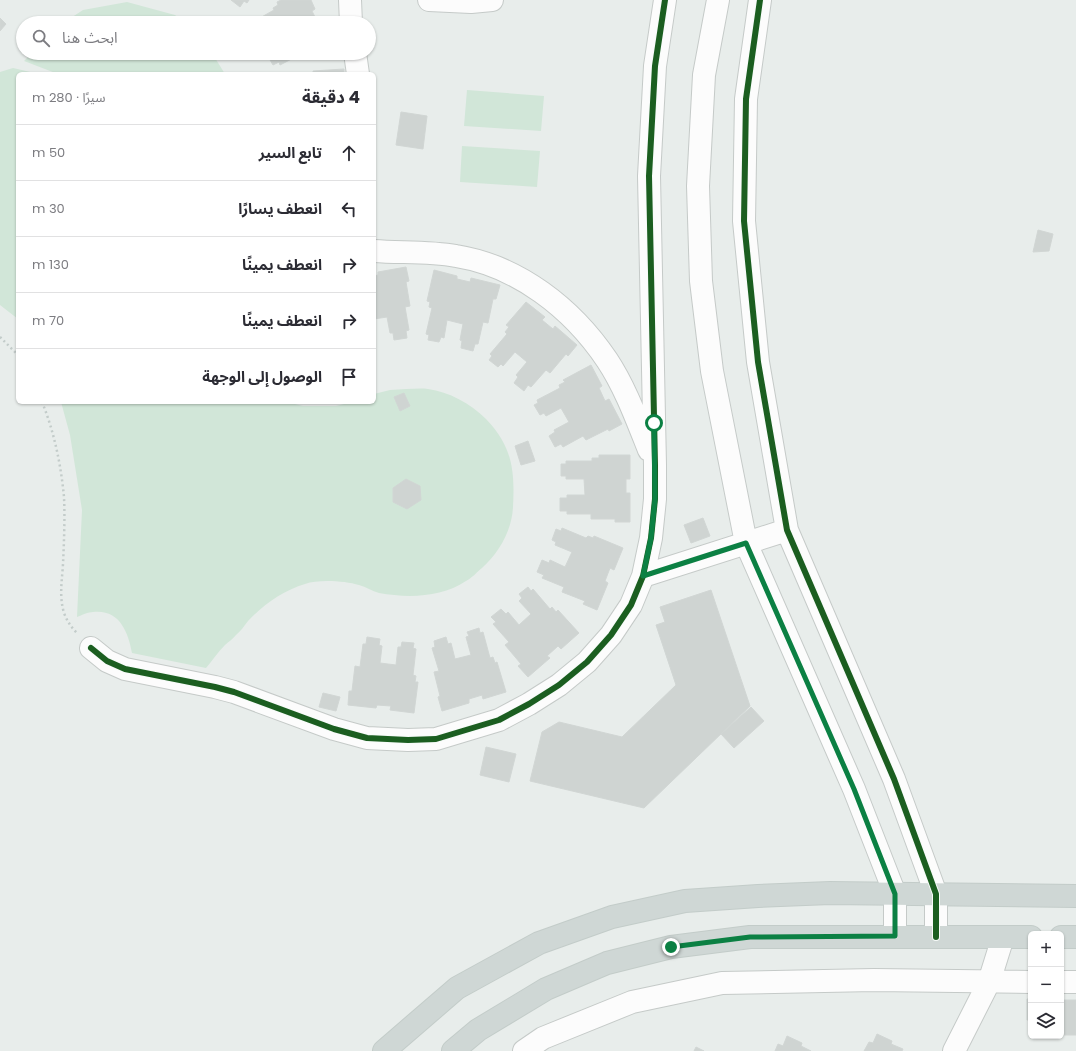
<!DOCTYPE html>
<html lang="ar">
<meta charset="utf-8">
<style>
body{margin:0;font-family:Poppins,"Noto Sans Arabic",sans-serif;background:#f7f7f7;color:#2b2b33;direction:rtl}
.controls{position:absolute;right:12px;bottom:12px;display:grid;overflow:hidden;border-radius:6px;box-shadow:0 1px 3px #0004}
.controls button{width:36px;height:36px;display:grid;place-items:center;padding:0;border:0;border-bottom:1px solid #e1e1e2;background:#fff;color:#2b2b33;font:20px sans-serif}
.stop{position:absolute;width:12px;height:12px;margin:-9px;border:3px solid #0b8043;border-radius:50%;background:#fff}
.stop.end{background:#0b8043;border-color:#fff;box-shadow:0 1px 4px #0008}
.list{margin:0;padding:0;list-style:none}
h2{display:flex;justify-content:space-between;align-items:center;height:52px;margin:0;padding:0 16px;font-size:17px}
h2 small{font-size:13px;font-weight:400;color:#7c7c81}
.list li{display:grid;grid-template-columns:26px 1fr auto;gap:12px;align-items:center;box-sizing:border-box;height:56px;padding:0 16px;border-top:1px solid #e1e1e2}
.list b{display:block;font-size:15px;white-space:nowrap}
.list em{font-size:13px;font-style:normal;color:#7c7c81}
.icon{flex:none;width:22px;height:22px;fill:none;stroke:currentColor;stroke-width:2;stroke-linecap:round;stroke-linejoin:round}
.map{position:relative;flex:none;width:1076px;height:1051px;overflow:hidden;direction:ltr}
.search{position:absolute;background:#fff;box-shadow:0 1px 3px #0004;left:16px;top:16px;width:360px;height:44px;display:flex;align-items:center;gap:10px;box-sizing:border-box;padding:0 14px;border-radius:22px;color:#7c7c81;font-size:15px}
.panel{position:absolute;background:#fff;box-shadow:0 1px 3px #0004;left:16px;top:72px;width:360px;height:332px;border-radius:6px;direction:rtl}
.map>svg:first-child{display:block}
.green{fill:#d1e6d8}
.building{fill:#cfd4d2;stroke:#d1d6d4}
.lines{fill:none;stroke-linecap:round;stroke-linejoin:round}
.minor-casing{stroke:#c5cac8;stroke-width:24}
.major-casing{stroke:#c3ccc9;stroke-width:24}
.path{stroke:#c3ccca;stroke-width:2.5;stroke-dasharray:2 3;stroke-linecap:butt}
.minor{stroke:#fcfcfc;stroke-width:22}
.major{stroke:#cfd7d5;stroke-width:22}
.cycleway-casing{stroke:#f7fbf9;stroke-width:8}
.cycleway{stroke:#1b5e20;stroke-width:6}
.route{stroke:#0b8043;stroke-width:5}
</style>
<div class="map">
<svg width="1076" height="1051" viewBox="0 0 1076 1051">
<rect width="100%" height="100%" fill="#e8edeb"/>
<!-- green -->
<path class="green" d="M 127,2 L 175,15 L 185,23 L 63,23 L 83,10 Z
M 32,53 L 212,53 L 225,74 L 58,74 L 24,61 Z
M 13,68 L 39,74 L 18,74 L 18,319 L 0,305 L 0,72 Z
M 467,90 L 544,96 L 541,131 L 464,126 Z
M 462,146 L 540,151 L 537,187 L 460,182 Z
M 406,389 C 413,389 421,388 428,389 C 449,392 470,403 486,419 C 512,446 515,470 513,507 C 512,530 499,553 482,568 C 477,572 472,578 466,581 C 441,598 407,598 379,593 C 372,591 366,587 359,585 C 345,581 319,579 305,584 C 284,590 263,605 248,621 C 244,626 241,631 236,635 C 233,639 228,642 225,645 C 218,652 212,661 206,668 L 132,653 C 128,631 119,609 93,612 C 88,612 82,615 77,617 L 82,510 L 70,435 L 61,402 L 287,402 L 303,406 L 336,406 L 352,402 L 374,402 L 374,394 L 390,390 Z"/>
<!-- building -->
<path class="building" d="M 231,0 L 249,0 L 247,3 L 244,1 L 240,7 Z
M 281,0 L 311,0 L 315,9 L 312,11 L 318,23 L 251,23 L 274,10 L 273,8 L 278,5 L 277,2 Z
M 0,18 L 6,24 L 0,31 Z
M 266,53 L 303,53 L 280,65 L 279,62 L 273,65 Z
M 344,69 L 344,74 L 313,74 L 313,71 Z
M 401,112 L 427,116 L 423,149 L 396,145 Z
M 1038,230 L 1053,234 L 1049,251 L 1033,252 Z
M 406,267 L 409,281 L 406,282 L 410,306 L 405,307 L 409,330 L 406,331 L 407,338 L 394,340 L 393,333 L 390,333 L 387,317 L 374,319 L 374,276 L 378,275 L 378,272 Z
M 434,270 L 457,276 L 457,279 L 470,282 L 471,278 L 500,285 L 496,299 L 493,299 L 488,323 L 483,322 L 478,344 L 475,344 L 473,351 L 461,348 L 462,341 L 460,340 L 463,324 L 447,320 L 444,338 L 441,337 L 439,342 L 428,340 L 429,335 L 426,334 L 432,308 L 429,307 L 430,302 L 427,301 Z
M 526,302 L 545,317 L 542,320 L 553,329 L 555,326 L 577,345 L 568,356 L 566,354 L 550,373 L 546,370 L 531,387 L 528,385 L 524,391 L 514,383 L 518,377 L 516,375 L 527,362 L 515,352 L 503,366 L 501,364 L 498,367 L 489,360 L 492,356 L 490,354 L 507,334 L 505,332 L 509,327 L 506,325 Z
M 591,365 L 602,386 L 599,388 L 605,401 L 609,399 L 622,424 L 609,431 L 608,429 L 586,440 L 583,436 L 563,447 L 561,444 L 555,447 L 549,436 L 555,432 L 554,430 L 569,422 L 561,408 L 546,416 L 544,413 L 540,415 L 534,405 L 538,403 L 537,400 L 560,388 L 559,385 L 565,382 L 563,380 Z
M 404,393 L 410,406 L 400,411 L 394,397 Z
M 528,441 L 535,461 L 521,465 L 515,446 Z
M 599,455 L 630,455 L 630,479 L 626,479 L 626,493 L 630,493 L 630,522 L 615,522 L 615,519 L 591,519 L 591,514 L 567,514 L 567,511 L 560,511 L 560,498 L 567,498 L 567,495 L 585,495 L 584,479 L 566,479 L 566,476 L 561,476 L 561,464 L 566,464 L 566,461 L 592,461 L 592,458 L 599,458 Z
M 406,479 L 420,486 L 421,500 L 407,509 L 393,502 L 393,488 Z
M 703,518 L 710,536 L 691,543 L 684,525 Z
M 562,528 L 586,538 L 588,536 L 593,538 L 594,536 L 623,548 L 614,570 L 610,568 L 605,581 L 608,583 L 597,610 L 583,604 L 585,601 L 562,592 L 564,587 L 542,578 L 544,575 L 537,572 L 542,560 L 549,563 L 550,560 L 565,567 L 572,552 L 555,545 L 556,542 L 552,540 L 556,529 L 561,531 Z
M 528,587 L 531,591 L 533,589 L 550,609 L 552,607 L 556,612 L 558,610 L 579,633 L 561,649 L 558,646 L 547,656 L 550,658 L 528,677 L 518,666 L 521,664 L 505,645 L 509,642 L 493,624 L 496,622 L 491,617 L 501,609 L 506,614 L 508,612 L 519,625 L 531,614 L 519,601 L 522,598 L 519,594 Z
M 711,590 L 750,706 L 644,808 L 530,781 L 542,732 L 559,722 L 622,737 L 676,685 L 656,625 L 665,622 L 660,607 Z
M 479,628 L 480,633 L 483,632 L 490,658 L 493,657 L 495,663 L 497,662 L 506,692 L 483,699 L 482,695 L 469,699 L 469,703 L 442,711 L 438,697 L 440,696 L 434,672 L 439,671 L 432,648 L 435,647 L 434,641 L 446,637 L 448,644 L 451,643 L 455,659 L 471,655 L 466,637 L 469,636 L 467,632 Z
M 367,637 L 380,639 L 379,645 L 382,646 L 380,663 L 396,665 L 398,647 L 401,647 L 402,642 L 414,643 L 413,648 L 416,649 L 413,675 L 416,676 L 415,682 L 418,682 L 414,713 L 390,710 L 391,706 L 377,705 L 376,708 L 348,705 L 349,691 L 352,691 L 355,666 L 360,667 L 363,644 L 366,644 Z
M 323,693 L 340,697 L 336,711 L 319,707 Z
M 751,707 L 764,721 L 734,748 L 721,734 Z
M 486,747 L 516,754 L 509,782 L 480,775 Z
M 1027,999 L 1031,999 L 1031,1020 L 1027,1020 Z
M 1061,1000 L 1076,1000 L 1076,1035 L 1061,1035 Z
M 877,1034 L 892,1041 L 891,1044 L 903,1049 L 902,1051 L 864,1051 L 869,1042 L 873,1043 Z
M 787,1036 L 802,1043 L 801,1046 L 811,1051 L 775,1051 L 778,1044 L 783,1046 Z
M 696,1047 L 704,1051 L 694,1051 Z"/>
<g class="lines">
<!-- minor casing -->
<g class="minor-casing">
<path id="minor" d="M 350,0 L 351,23
M 429,0 L 471,2 L 492,0
M 718,0 L 704,75 L 698,186 L 701,281 L 712,371 L 746,543 L 854,789 L 895,894 L 895,936
M 760,0 L 746,99 L 744,221 L 758,362 L 787,530 L 894,779 L 936,894 L 936,937
M 355,53 L 358,74
M 374,251 C 401,253 429,251 456,256 C 518,266 572,308 607,360 C 625,387 637,420 649,450
M 643,576 L 787,530
M 91,648 L 107,661 L 125,669 L 215,687 L 234,692 L 334,729 L 367,738 L 408,740 L 436,739 L 499,720 L 529,704 L 559,685 L 587,662 L 611,635 L 631,605 L 643,576 L 651,538 L 655,499 L 655,465 L 649,176 L 655,66 L 665,0
M 1061,982 L 1076,982
M 524,1051 L 543,1038 L 632,1002 L 722,983 L 874,980 L 1031,982
M 954,1051 L 989,982 L 1003,937"/>
</g>
<!-- major casing -->
<g class="major-casing">
<path id="major" d="M 1061,937 L 1076,937
M 384,1051 L 457,988 L 539,943 L 612,917 L 685,901 L 758,896 L 830,893 L 1076,896
M 453,1051 L 478,1030 L 546,989 L 607,963 L 671,947 L 750,937 L 1031,937"/>
</g>
<!-- path -->
<path class="path" d="M 0,337 L 18,355
M 42,402 C 54,431 61,465 64,497 C 65,519 64,542 63,564 C 62,581 59,596 64,613 C 67,621 71,627 77,633"/>
<!-- minor -->
<use href="#minor" class="minor"/>
<!-- major -->
<use href="#major" class="major"/>
<!-- cycleway casing -->
<g class="cycleway-casing">
<path id="cycleway" d="M 760,0 L 746,99 L 744,221 L 758,362 L 787,530 L 894,779 L 936,894 L 936,937
M 91,648 L 107,661 L 125,669 L 215,687 L 234,692 L 334,729 L 367,738 L 408,740 L 436,739 L 499,720 L 529,704 L 559,685 L 587,662 L 611,635 L 631,605 L 643,576 L 651,538 L 655,499 L 655,465 L 649,176 L 655,66 L 665,0"/>
</g>
<!-- cycleway -->
<use href="#cycleway" class="cycleway"/>
</g>
<g class="lines">
<!-- route -->
<path class="route" d="M 654,423 L 655,499 L 651,538 L 643,576 L 746,543 L 854,789 L 895,894 L 895,936 L 750,937 L 671,947"/>
</g>
</svg>
<div class="controls">
<button>+</button>
<button>−</button>
<button><svg class="icon" aria-label="layers" viewBox="0 0 24 24"><path d="M12 4l9 5-9 5-9-5zM3 14l9 5 9-5"/></svg></button>
</div>
<div class="stop" style="left:654px;top:423px"></div>
<div class="stop end" style="left:671px;top:947px"></div>
<div class="search"><svg class="icon" aria-label="search" viewBox="0 0 24 24"><circle cx="10" cy="10" r="6"/><path d="M15 15l6 6"/></svg>ابحث هنا</div>
<section class="panel">
<h2>4 دقيقة<small>سيرًا · 280 m</small></h2>
<ul class="list">
<li><svg class="icon" aria-label="ahead" viewBox="0 0 24 24"><path d="M12 20V5M6 11l6-6 6 6"/></svg><div><b>تابع السير</b></div><em>50 m</em></li>
<li><svg class="icon" aria-label="left" viewBox="0 0 24 24"><path d="M17 20v-9H6M10 6l-5 5 5 5"/></svg><div><b>انعطف يسارًا</b></div><em>30 m</em></li>
<li><svg class="icon" aria-label="right" viewBox="0 0 24 24"><path d="M7 20v-9h11M14 6l5 5-5 5"/></svg><div><b>انعطف يمينًا</b></div><em>130 m</em></li>
<li><svg class="icon" aria-label="right" viewBox="0 0 24 24"><path d="M7 20v-9h11M14 6l5 5-5 5"/></svg><div><b>انعطف يمينًا</b></div><em>70 m</em></li>
<li><svg class="icon" aria-label="arrive" viewBox="0 0 24 24"><path d="M6 21V4h12l-3 4 3 4H6"/></svg><div><b>الوصول إلى الوجهة</b></div></li>
</ul>
</section>
</div>
